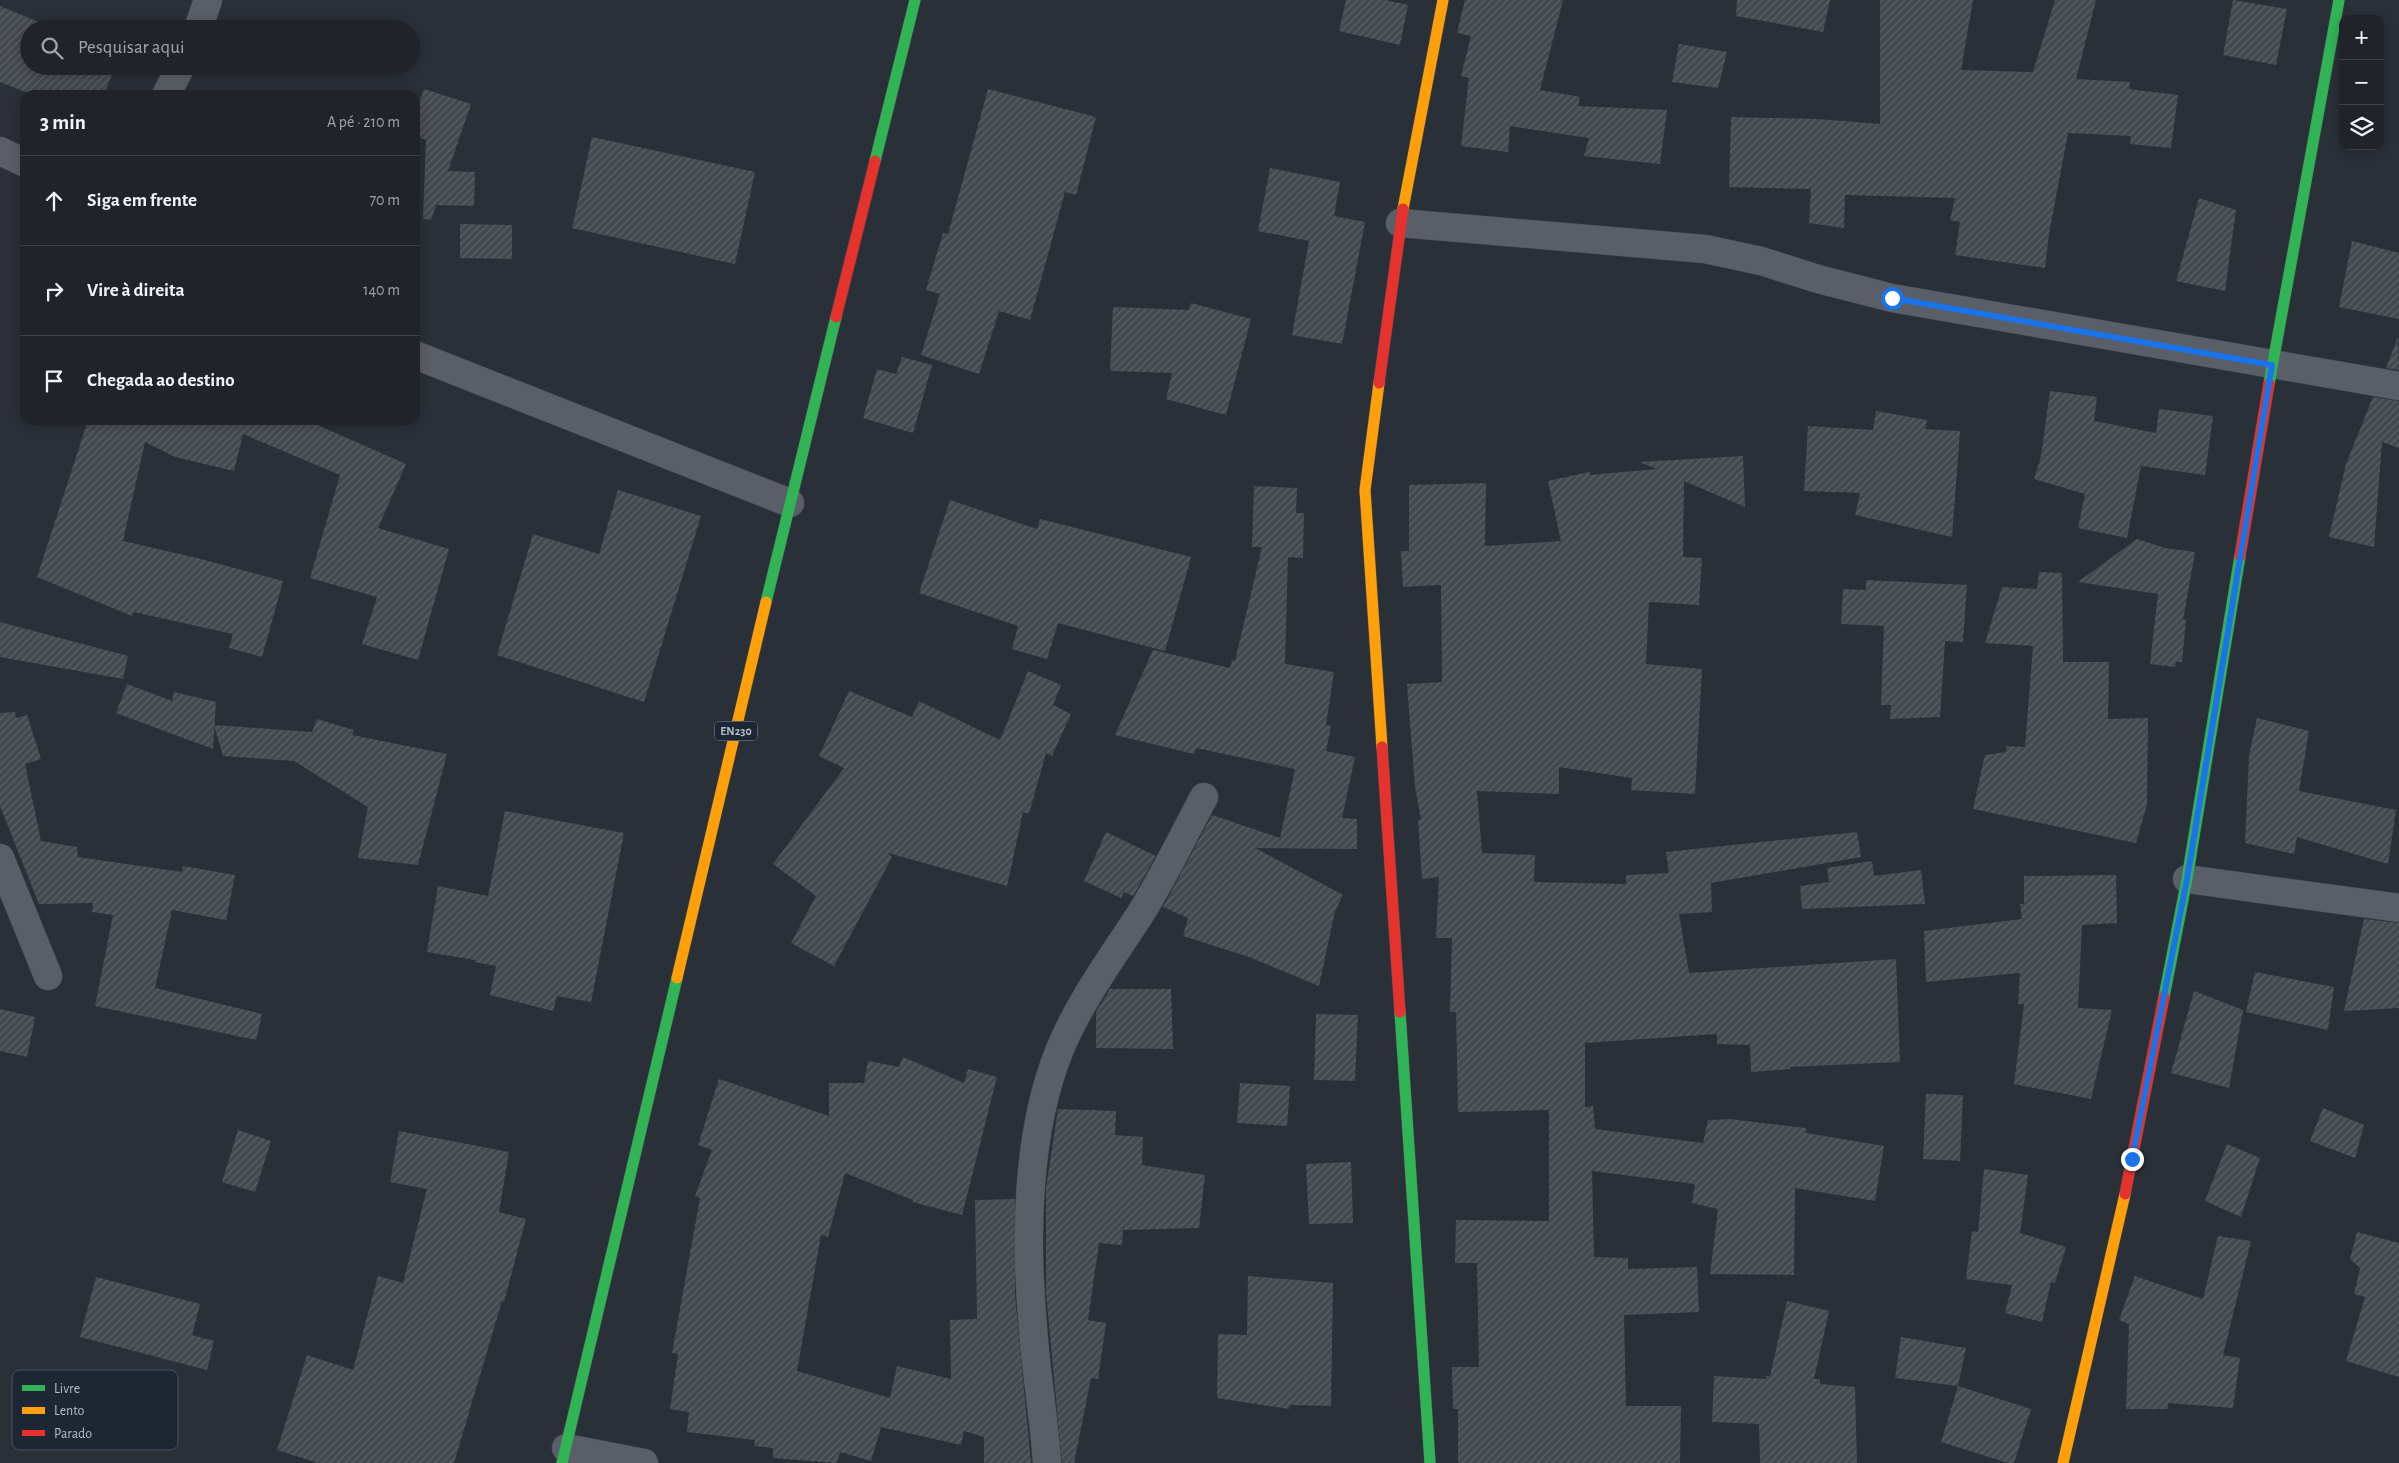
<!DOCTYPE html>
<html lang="pt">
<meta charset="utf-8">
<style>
body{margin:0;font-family:"Alegreya Sans",sans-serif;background:#282c32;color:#f1f3f6}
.controls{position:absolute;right:15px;top:15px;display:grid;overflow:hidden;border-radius:10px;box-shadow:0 2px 12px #0003}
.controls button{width:45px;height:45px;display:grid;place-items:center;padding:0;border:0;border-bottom:1px solid #3d4147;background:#20242a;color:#f1f3f6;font:25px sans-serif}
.stop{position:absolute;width:15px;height:15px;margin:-11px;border:4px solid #1a73e8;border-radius:50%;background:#fff}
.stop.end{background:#1a73e8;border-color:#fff;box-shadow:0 1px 5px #0008}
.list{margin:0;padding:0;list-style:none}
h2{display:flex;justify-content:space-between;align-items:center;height:65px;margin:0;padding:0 20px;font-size:21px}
h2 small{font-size:16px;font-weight:400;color:#a2a4a8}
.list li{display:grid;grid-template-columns:32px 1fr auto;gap:15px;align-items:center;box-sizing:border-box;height:90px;padding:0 20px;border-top:1px solid #3d4147}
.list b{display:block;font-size:19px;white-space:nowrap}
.list em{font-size:16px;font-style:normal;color:#a2a4a8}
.icon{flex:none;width:28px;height:28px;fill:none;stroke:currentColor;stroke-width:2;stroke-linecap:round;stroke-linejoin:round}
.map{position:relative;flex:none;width:2399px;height:1463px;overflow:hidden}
.search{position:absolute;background:#20242a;box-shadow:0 2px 12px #0003;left:20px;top:20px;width:400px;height:55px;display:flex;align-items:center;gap:12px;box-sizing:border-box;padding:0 18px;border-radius:28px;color:#a2a4a8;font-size:19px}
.panel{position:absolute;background:#20242a;box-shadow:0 2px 12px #0003;left:20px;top:90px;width:400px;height:335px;border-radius:15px}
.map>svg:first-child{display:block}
.building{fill:url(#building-hatch)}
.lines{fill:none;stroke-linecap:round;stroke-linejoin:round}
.street-casing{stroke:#484c53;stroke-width:29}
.fast-casing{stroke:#484c53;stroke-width:12}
.slow-casing{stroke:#484c53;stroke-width:12}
.jam-casing{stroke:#484c53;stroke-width:12}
.street{stroke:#5a5e66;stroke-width:28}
.fast{stroke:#30b455;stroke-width:11}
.slow{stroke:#ff9f0a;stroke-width:11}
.jam{stroke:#e5322d;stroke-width:11}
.route{stroke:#1a73e8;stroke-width:6}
.labels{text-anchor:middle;stroke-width:4;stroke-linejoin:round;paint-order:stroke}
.shield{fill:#1d2633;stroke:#878f9c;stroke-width:1}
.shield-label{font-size:12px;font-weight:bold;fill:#b4bcc9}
.key{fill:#1d2633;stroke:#4a5360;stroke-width:1}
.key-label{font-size:14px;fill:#b4bcc9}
</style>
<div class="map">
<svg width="2399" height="1463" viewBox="0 0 2399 1463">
<defs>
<pattern id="building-hatch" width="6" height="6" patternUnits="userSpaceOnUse" patternTransform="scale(1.25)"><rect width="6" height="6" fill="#444950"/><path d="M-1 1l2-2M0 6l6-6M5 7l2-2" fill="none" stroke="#5d6168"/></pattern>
</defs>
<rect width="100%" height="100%" fill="#2a3038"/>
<!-- building -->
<path class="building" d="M 1346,0 L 1385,0 L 1408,5 L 1400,45 L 1339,31 Z
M 1465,0 L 1563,0 L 1540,90 L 1580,97 L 1578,106 L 1667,110 L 1660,164 L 1584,156 L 1589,138 L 1510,126 L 1508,152 L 1461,146 L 1469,78 L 1461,76 L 1471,36 L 1457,33 Z
M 1737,0 L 1830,0 L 1823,32 L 1736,16 Z
M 1880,0 L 1973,0 L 1961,70 L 2033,72 L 2055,0 L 2096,0 L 2076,79 L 2130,82 L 2129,89 L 2178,95 L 2171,148 L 2130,144 L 2131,136 L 2068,133 L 2049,234 L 2045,268 L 1955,255 L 1960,222 L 1950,220 L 1955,198 L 1845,195 L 1844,228 L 1809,223 L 1811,189 L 1729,187 L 1731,117 L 1818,119 L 1880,124 Z
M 2233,0 L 2287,9 L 2276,65 L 2223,55 Z
M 0,6 L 53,28 L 54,26 L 61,29 L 29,29 L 29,66 L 115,66 L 104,95 L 33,95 L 0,82 Z
M 1679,44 L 1727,52 L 1718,88 L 1672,82 Z
M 424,89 L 471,104 L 448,171 L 475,172 L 474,206 L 436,205 L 431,220 L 423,219 L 426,140 L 415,136 L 415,115 Z
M 988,89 L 1096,117 L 1076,195 L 1065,192 L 1030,320 L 999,311 L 979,374 L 921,355 L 940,294 L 926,290 L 943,233 L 948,234 Z
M 592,137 L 755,172 L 735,264 L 572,228 Z
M 1270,168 L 1340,182 L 1334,216 L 1365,222 L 1342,344 L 1292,335 L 1309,241 L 1258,231 Z
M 2199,198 L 2236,210 L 2225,291 L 2176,281 Z
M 460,224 L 512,225 L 512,259 L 460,258 Z
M 2352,241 L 2399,253 L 2399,319 L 2339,307 Z
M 1191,303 L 1251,319 L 1226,415 L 1166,399 L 1172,373 L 1110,371 L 1113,307 L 1189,310 Z
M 2398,337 L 2399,370 L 2386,368 Z
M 902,357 L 932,365 L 913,433 L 863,418 L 877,369 L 896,374 Z
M 2050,391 L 2097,397 L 2094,421 L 2156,433 L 2159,409 L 2213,416 L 2205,475 L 2141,466 L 2127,538 L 2078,528 L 2085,494 L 2034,479 L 2041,456 Z
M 2373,397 L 2399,401 L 2399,448 L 2382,442 L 2374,547 L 2329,537 L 2346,464 Z
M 1876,411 L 1927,420 L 1925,429 L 1960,431 L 1952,537 L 1855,515 L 1860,493 L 1804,491 L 1808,426 L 1873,430 Z
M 88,420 L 306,420 L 406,464 L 378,528 L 449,549 L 418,660 L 362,644 L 377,597 L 310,578 L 340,475 L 243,434 L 234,471 L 175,457 L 145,442 L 123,541 L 197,558 L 283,581 L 262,657 L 229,648 L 233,634 L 134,612 L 132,616 L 37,577 Z
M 1743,456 L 1745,507 L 1684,481 L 1683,557 L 1702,558 L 1699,605 L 1649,602 L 1646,664 L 1702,669 L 1695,794 L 1631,790 L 1632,778 L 1559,767 L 1559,794 L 1477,791 L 1482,853 L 1535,855 L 1534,882 L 1626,884 L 1626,875 L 1669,873 L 1666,852 L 1857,832 L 1861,857 L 1711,883 L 1712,912 L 1679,914 L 1689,973 L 1896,959 L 1900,1062 L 1790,1067 L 1790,1069 L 1751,1072 L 1750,1045 L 1717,1044 L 1717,1034 L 1585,1043 L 1585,1107 L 1593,1106 L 1595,1129 L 1703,1143 L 1708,1120 L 1729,1119 L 1806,1128 L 1806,1133 L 1884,1146 L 1875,1201 L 1795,1188 L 1794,1275 L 1710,1274 L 1718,1209 L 1692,1203 L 1695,1184 L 1592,1171 L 1594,1257 L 1628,1258 L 1628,1269 L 1697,1267 L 1699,1312 L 1624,1315 L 1626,1406 L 1681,1406 L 1680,1463 L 1458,1463 L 1458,1409 L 1453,1409 L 1452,1367 L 1479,1367 L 1477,1263 L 1455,1263 L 1456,1220 L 1549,1221 L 1549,1110 L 1458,1112 L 1456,1012 L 1450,1012 L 1452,938 L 1436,938 L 1439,877 L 1422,879 L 1418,820 L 1421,820 L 1415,787 L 1407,684 L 1442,682 L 1441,585 L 1403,587 L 1401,551 L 1409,551 L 1409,485 L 1486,483 L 1485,546 L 1561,541 L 1548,481 L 1589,472 L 1590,475 L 1657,469 L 1639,462 Z
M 1254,486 L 1297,488 L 1296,513 L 1304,513 L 1303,558 L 1288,557 L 1285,664 L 1334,672 L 1326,725 L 1331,726 L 1326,751 L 1355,757 L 1342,818 L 1357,819 L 1357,849 L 1255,848 L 1343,895 L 1335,911 L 1319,986 L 1249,957 L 1183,936 L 1188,918 L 1163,907 L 1212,815 L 1280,838 L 1295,769 L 1196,748 L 1194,754 L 1115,735 L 1153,650 L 1230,668 L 1232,660 L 1235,661 L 1262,547 L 1252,547 Z
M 618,490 L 701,516 L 644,702 L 497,655 L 533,534 L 599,554 Z
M 950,500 L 1037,529 L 1040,519 L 1191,557 L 1165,651 L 1058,623 L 1047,659 L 1012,649 L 1018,626 L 919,593 Z
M 2137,539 L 2165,548 L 2195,552 L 2183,620 L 2186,620 L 2182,662 L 2176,662 L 2175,667 L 2150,664 L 2158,594 L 2078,582 Z
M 2039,572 L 2062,573 L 2063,662 L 2109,662 L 2108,719 L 2148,718 L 2147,804 L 2136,843 L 1973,809 L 1985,755 L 2006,752 L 2006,746 L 2025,747 L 2033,646 L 1985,643 L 2002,587 L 2037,589 Z
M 1866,580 L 1967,585 L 1963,642 L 1945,641 L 1940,717 L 1890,719 L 1891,705 L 1881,705 L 1884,626 L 1841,624 L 1843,589 L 1866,590 Z
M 0,622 L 128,656 L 123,679 L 0,657 Z
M 1028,671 L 1061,685 L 1053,705 L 1071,714 L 1052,756 L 1046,753 L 1029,814 L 1023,812 L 1007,886 L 888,853 L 892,857 L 834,966 L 791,943 L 816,896 L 773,864 L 844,768 L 819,756 L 849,691 L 912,717 L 919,701 L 1000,740 Z
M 127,684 L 172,701 L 174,692 L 216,702 L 213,749 L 116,713 Z
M 15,712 L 16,718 L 27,715 L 41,759 L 25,764 L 41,841 L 77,847 L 78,857 L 182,872 L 183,866 L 235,875 L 226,920 L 172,910 L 155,988 L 262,1014 L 256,1040 L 95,1006 L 113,915 L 92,912 L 93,903 L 39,904 L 0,806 L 0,713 Z
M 2257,718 L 2309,731 L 2299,791 L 2396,810 L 2388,864 L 2297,837 L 2294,854 L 2245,843 L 2249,756 Z
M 317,719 L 354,730 L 352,735 L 447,754 L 418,865 L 358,858 L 368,807 L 294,761 L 223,756 L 214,725 L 312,732 Z
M 505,811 L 624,833 L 591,1002 L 557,996 L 553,1011 L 490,995 L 496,966 L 475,962 L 475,960 L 427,952 L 438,886 L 488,896 Z
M 1106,832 L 1156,856 L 1133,896 L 1124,892 L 1121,898 L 1084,881 Z
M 1872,861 L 1874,876 L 1921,870 L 1925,904 L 1802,909 L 1800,886 L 1829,882 L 1827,868 Z
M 2116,875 L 2117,923 L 2082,925 L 2078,1008 L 2112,1010 L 2091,1099 L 2014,1084 L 2024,1004 L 2018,1004 L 2020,973 L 1926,982 L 1924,931 L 2022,919 L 2020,904 L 2024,904 L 2024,876 Z
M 2364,919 L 2399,923 L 2399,1008 L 2344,1011 Z
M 2255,972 L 2334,987 L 2328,1030 L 2246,1012 Z
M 1110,989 L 1171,989 L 1173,1049 L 1096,1048 L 1096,1012 Z
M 2194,991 L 2243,1010 L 2229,1088 L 2171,1073 Z
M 0,1009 L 35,1017 L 27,1057 L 0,1051 Z
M 1316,1014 L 1358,1015 L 1355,1081 L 1314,1080 Z
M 903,1057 L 964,1083 L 968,1069 L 997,1077 L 962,1215 L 913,1202 L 913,1200 L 845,1173 L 828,1237 L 821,1235 L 797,1371 L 890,1398 L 897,1366 L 951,1379 L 950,1320 L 977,1319 L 975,1200 L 1015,1199 L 1015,1295 L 1031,1463 L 984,1463 L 984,1437 L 964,1431 L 961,1445 L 881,1427 L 871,1461 L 840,1452 L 837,1463 L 773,1458 L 773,1448 L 754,1446 L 755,1440 L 687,1432 L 689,1412 L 670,1409 L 678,1354 L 672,1353 L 700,1198 L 695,1196 L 712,1150 L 698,1145 L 719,1079 L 829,1116 L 829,1083 L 864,1083 L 868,1061 L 899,1067 Z
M 1240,1083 L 1290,1086 L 1287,1126 L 1237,1123 Z
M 1926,1094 L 1963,1095 L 1960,1161 L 1923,1159 Z
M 2323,1108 L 2364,1125 L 2355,1158 L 2310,1141 Z
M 1058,1109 L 1116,1111 L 1115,1135 L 1143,1137 L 1142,1165 L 1205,1175 L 1199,1228 L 1123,1230 L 1122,1245 L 1099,1243 L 1088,1320 L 1106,1323 L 1098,1379 L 1091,1378 L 1074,1463 L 1062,1463 L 1046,1293 L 1046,1188 Z
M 238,1130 L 271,1141 L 255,1192 L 222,1182 Z
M 399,1131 L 509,1152 L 499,1212 L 526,1219 L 504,1302 L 502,1301 L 454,1463 L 318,1463 L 277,1450 L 307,1355 L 353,1370 L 378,1276 L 403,1283 L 427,1189 L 390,1182 Z
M 2227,1144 L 2260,1158 L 2241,1217 L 2205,1201 Z
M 1351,1162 L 1353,1223 L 1309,1224 L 1306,1164 Z
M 1984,1169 L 2028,1175 L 2020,1233 L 2066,1247 L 2055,1283 L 2051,1282 L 2042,1322 L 2005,1313 L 2012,1285 L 1966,1279 L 1972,1231 L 1978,1232 Z
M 2357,1232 L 2399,1243 L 2399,1377 L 2346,1361 L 2365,1297 L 2354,1294 L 2360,1268 L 2350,1259 Z
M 2218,1236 L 2251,1241 L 2223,1355 L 2240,1358 L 2233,1408 L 2168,1403 L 2168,1409 L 2126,1409 L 2129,1324 L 2119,1320 L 2135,1276 L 2203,1299 Z
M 1248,1276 L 1333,1283 L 1331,1406 L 1290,1405 L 1289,1409 L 1217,1398 L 1218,1334 L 1247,1335 Z
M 96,1277 L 200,1304 L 192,1335 L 214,1341 L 207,1370 L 80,1337 Z
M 1787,1301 L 1829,1311 L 1814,1379 L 1820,1379 L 1820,1384 L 1855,1387 L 1857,1463 L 1760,1463 L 1759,1424 L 1712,1422 L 1714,1376 L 1766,1379 L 1766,1376 L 1770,1376 Z
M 1901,1337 L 1966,1348 L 1958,1386 L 1895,1378 Z
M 1958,1386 L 2031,1409 L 2014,1463 L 2008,1463 L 1941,1442 Z"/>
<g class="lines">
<!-- street casing -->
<g class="street-casing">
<path id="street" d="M 198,29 L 208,0
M 166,95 L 181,66
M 0,151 L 25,163
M 1400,223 L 1705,249 L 1761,261 L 1818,279 L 1892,298 L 2399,386
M 415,355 L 790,503
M 0,858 L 48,976
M 2187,879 L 2399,908
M 566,1448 L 644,1463
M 1047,1463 C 1044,1417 1036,1373 1033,1328 C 1025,1240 1026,1132 1060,1049 C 1081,999 1112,958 1141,913 C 1164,876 1183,836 1204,797"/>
</g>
<!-- fast casing -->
<g class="fast-casing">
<path id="fast" d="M 875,161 L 915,0
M 2269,384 L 2339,0
M 766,602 L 836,317
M 2164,997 L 2187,879 L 2240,556
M 1400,1012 L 1430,1463
M 562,1463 L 677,978"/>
</g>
<!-- slow casing -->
<g class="slow-casing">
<path id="slow" d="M 1403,209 L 1443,0
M 1379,383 L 1365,490 L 1382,747
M 677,978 L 766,602
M 2063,1463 L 2125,1194"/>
</g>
<!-- jam casing -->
<g class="jam-casing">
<path id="jam" d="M 836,317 L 875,161
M 1379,383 L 1403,209
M 2240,556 L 2269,384
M 1382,747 L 1400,1012
M 2125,1194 L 2164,997"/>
</g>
<!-- street -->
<use href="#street" class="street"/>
<!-- fast -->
<use href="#fast" class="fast"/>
<!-- slow -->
<use href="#slow" class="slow"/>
<!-- jam -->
<use href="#jam" class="jam"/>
</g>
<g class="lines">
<!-- route -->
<path class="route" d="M 1892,298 L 2272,365 L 2187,879 L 2132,1159"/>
</g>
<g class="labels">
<!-- shield labels -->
<rect class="shield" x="715" y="721.5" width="42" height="19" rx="4"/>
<g class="shield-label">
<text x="736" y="735">EN230</text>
</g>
</g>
<!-- legend -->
<rect x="12" y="1370" width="166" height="80" rx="8" class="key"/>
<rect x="22" y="1385" width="23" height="6" fill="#30b455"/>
<rect x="22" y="1407" width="23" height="7" fill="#ff9f0a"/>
<rect x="22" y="1430" width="23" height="6" fill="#e5322d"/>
<g class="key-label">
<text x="54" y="1393">Livre</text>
<text x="54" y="1415">Lento</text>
<text x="54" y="1438">Parado</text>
</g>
</svg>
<div class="controls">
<button>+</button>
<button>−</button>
<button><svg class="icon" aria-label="layers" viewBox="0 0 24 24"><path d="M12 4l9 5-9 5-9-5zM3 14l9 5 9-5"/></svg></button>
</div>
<div class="stop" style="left:1892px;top:298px"></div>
<div class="stop end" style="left:2132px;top:1159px"></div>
<div class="search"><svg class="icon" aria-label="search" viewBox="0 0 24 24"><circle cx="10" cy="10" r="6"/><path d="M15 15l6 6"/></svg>Pesquisar aqui</div>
<section class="panel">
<h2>3 min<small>A pé · 210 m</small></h2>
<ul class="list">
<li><svg class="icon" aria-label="ahead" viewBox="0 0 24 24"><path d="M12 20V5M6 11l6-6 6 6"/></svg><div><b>Siga em frente</b></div><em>70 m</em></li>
<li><svg class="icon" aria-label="right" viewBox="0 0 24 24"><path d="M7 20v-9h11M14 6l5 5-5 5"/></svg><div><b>Vire à direita</b></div><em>140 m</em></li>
<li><svg class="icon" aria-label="arrive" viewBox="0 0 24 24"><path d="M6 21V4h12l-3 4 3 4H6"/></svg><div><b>Chegada ao destino</b></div></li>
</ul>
</section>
</div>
